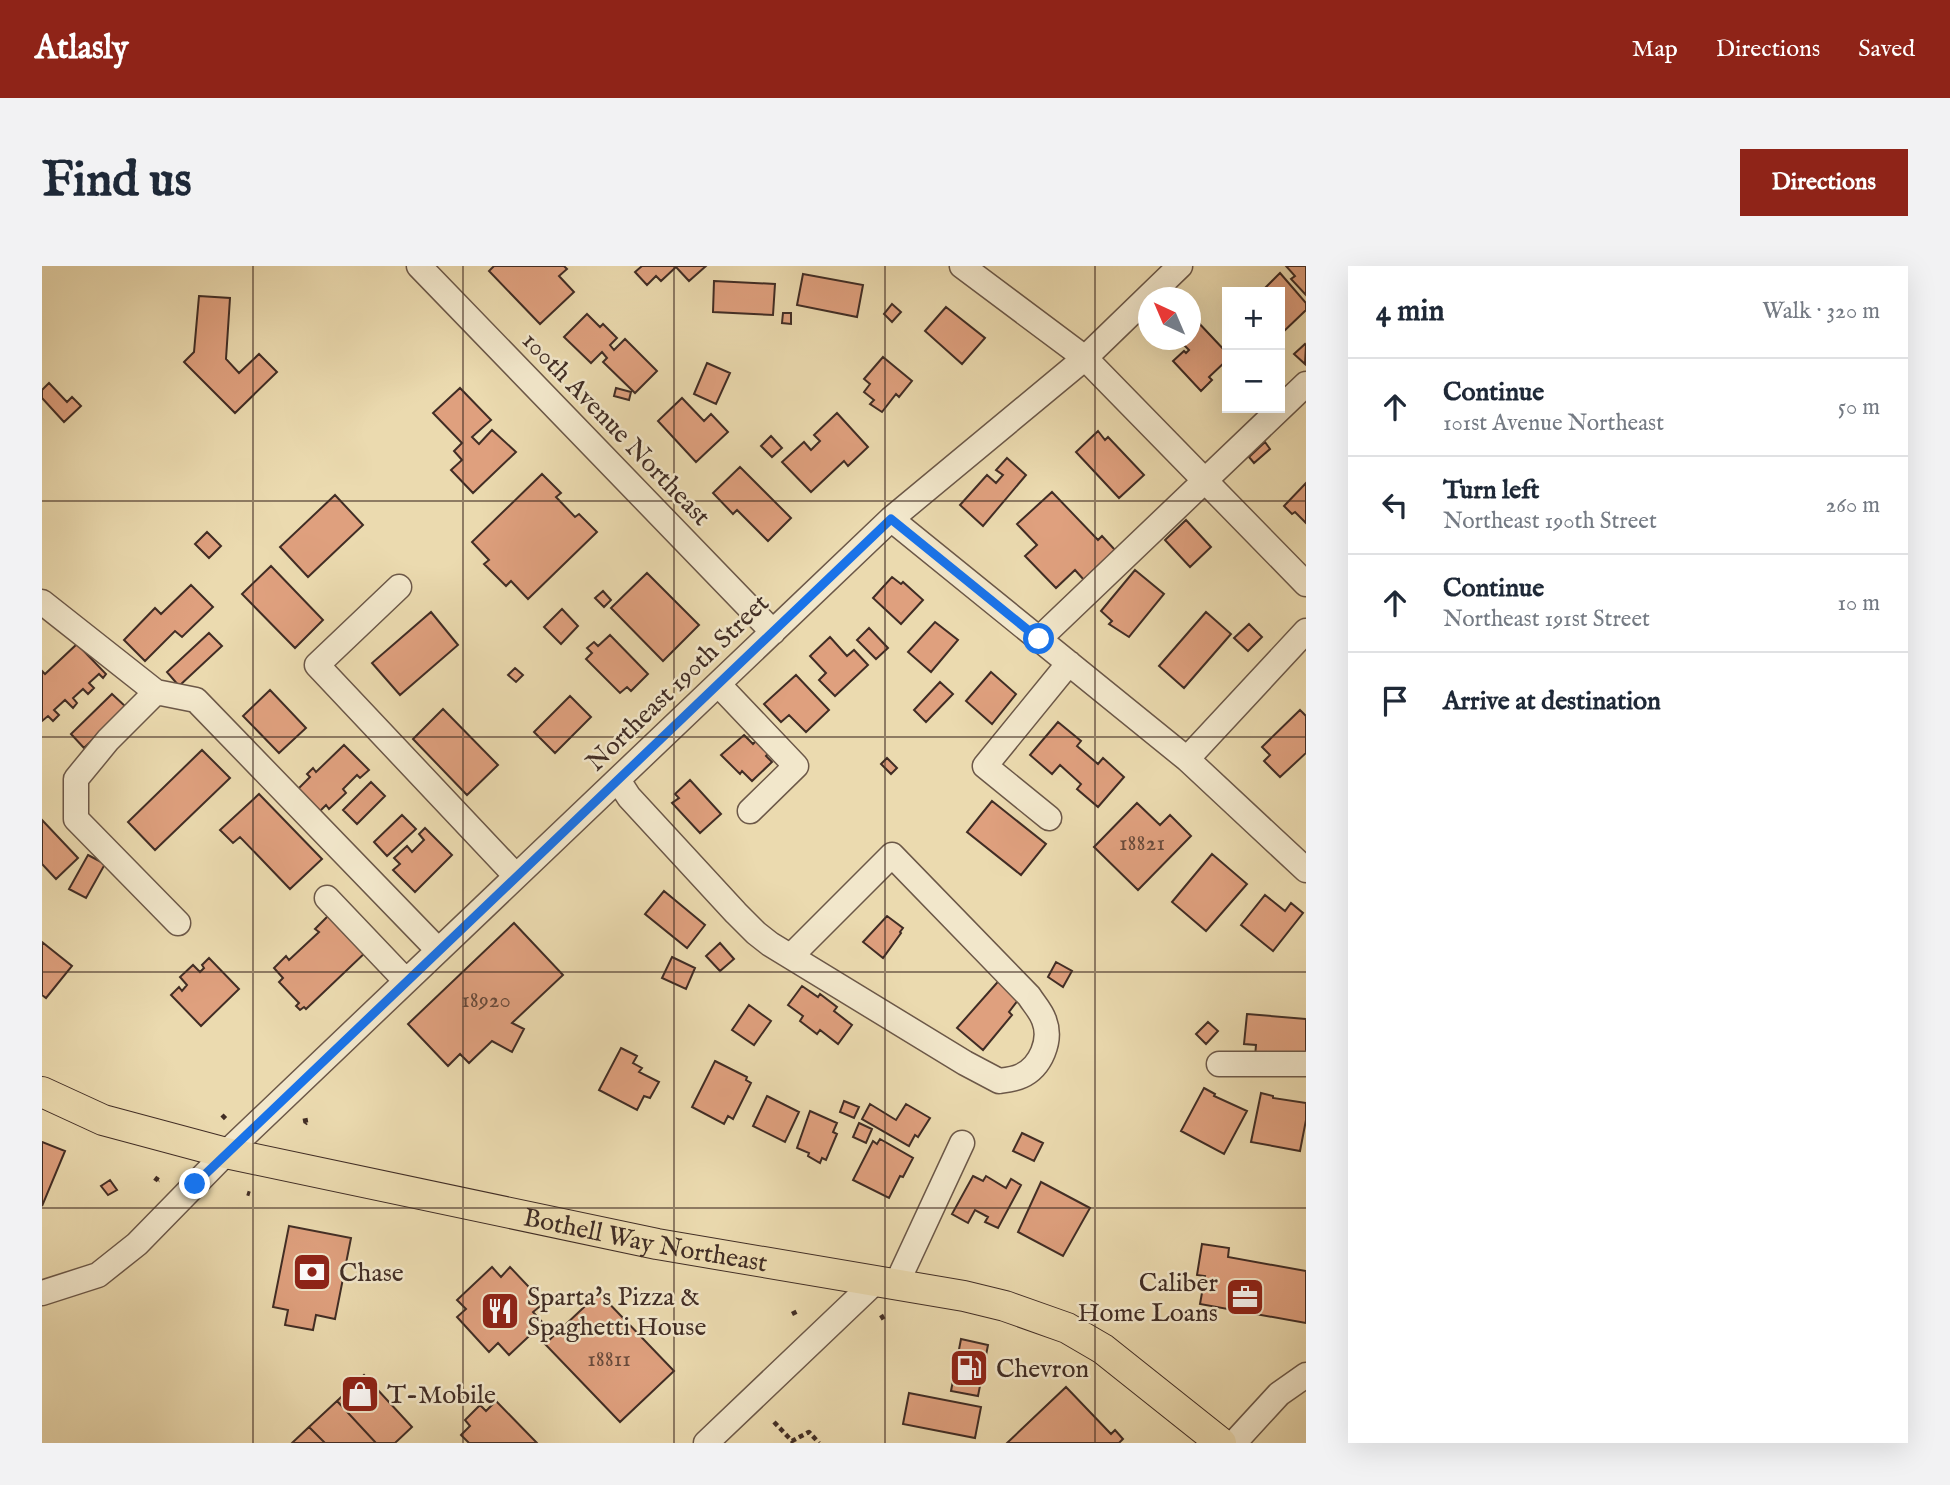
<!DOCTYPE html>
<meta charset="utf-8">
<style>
body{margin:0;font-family:"IM FELL English",serif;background:#f2f2f3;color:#1f2937}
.controls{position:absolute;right:21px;top:21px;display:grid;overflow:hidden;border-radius:0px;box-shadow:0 7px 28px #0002}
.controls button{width:63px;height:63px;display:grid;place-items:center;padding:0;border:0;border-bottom:2px solid #e0e1e3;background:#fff;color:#1f2937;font:35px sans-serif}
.compass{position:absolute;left:1096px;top:21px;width:63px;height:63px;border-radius:50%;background:#fff;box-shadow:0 7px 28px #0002;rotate:316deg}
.stop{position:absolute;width:21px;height:21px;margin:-16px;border:5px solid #1a73e8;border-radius:50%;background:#fff}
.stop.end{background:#1a73e8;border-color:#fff;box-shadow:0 2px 7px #0008}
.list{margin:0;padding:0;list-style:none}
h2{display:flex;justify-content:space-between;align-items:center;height:91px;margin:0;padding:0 28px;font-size:30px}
h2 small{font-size:23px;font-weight:400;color:#747a83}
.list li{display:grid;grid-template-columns:46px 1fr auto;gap:21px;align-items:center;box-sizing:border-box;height:98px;padding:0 28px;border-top:2px solid #e0e1e3}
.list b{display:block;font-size:26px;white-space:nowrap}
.list p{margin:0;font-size:23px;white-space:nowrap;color:#747a83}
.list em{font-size:23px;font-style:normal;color:#747a83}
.icon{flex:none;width:38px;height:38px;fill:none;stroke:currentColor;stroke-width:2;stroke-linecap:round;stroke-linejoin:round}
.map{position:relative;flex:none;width:1264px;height:1177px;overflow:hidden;border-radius:0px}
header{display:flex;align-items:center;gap:42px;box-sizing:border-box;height:98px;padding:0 35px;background:#8f2418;color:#fff}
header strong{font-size:33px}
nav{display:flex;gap:38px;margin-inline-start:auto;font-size:24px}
.intro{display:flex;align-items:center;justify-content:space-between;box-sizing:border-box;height:168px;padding:0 42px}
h1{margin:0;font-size:49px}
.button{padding:18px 32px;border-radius:0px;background:#8f2418;color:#fff;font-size:24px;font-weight:700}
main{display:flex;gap:42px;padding:0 42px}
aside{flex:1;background:#fff;border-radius:0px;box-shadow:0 7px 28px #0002}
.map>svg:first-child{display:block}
.building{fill:#dfa07e;stroke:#412d25;stroke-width:2}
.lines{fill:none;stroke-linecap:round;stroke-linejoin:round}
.minor-casing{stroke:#6c5848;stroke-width:27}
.major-casing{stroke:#412d25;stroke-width:32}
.path{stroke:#412d25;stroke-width:4.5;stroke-dasharray:5 3.5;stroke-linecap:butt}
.minor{stroke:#f2e7cb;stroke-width:24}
.major{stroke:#ebdaaf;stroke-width:30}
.route{stroke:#1a73e8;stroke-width:9}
.grid{fill:none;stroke:#412d25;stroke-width:2;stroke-opacity:0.55}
.labels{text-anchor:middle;stroke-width:5;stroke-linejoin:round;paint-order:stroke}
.number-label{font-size:23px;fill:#684a3b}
.street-label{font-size:26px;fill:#412d25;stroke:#f2e7cb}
.poi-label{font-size:26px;fill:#412d25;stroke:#f2e7cb;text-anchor:start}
</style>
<header>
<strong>Atlasly</strong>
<nav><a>Map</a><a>Directions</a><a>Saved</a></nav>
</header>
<div class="intro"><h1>Find us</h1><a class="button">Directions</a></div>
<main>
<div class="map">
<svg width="1264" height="1177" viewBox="0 0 1264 1177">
<rect width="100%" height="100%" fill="#ebdaaf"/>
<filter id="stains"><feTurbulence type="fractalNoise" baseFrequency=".00286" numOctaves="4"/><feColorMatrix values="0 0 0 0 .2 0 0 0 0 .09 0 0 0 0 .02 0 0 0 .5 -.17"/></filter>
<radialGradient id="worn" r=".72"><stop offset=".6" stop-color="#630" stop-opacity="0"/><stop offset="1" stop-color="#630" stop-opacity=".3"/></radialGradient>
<!-- building -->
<path class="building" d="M 452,0 L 522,0 L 525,3 L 517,10 L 532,26 L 498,58 L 447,5 Z
M 600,0 L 664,0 L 647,15 L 634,1 L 619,15 L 614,10 L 605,19 L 593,6 Z
M 1244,0 L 1264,0 L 1264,29 L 1249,13 L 1253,10 Z
M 1238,7 L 1264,37 L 1264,44 L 1238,69 L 1238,26 L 1219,26 Z
M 761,8 L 821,19 L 815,51 L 755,39 Z
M 672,15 L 733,18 L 731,49 L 671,46 Z
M 157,30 L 188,32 L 184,93 L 197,107 L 217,88 L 235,106 L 193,147 L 142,96 L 152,86 Z
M 850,38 L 859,46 L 850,56 L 842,48 Z
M 904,41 L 943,72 L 920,98 L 883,65 Z
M 741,47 L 749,47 L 749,58 L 740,57 Z
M 545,48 L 558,61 L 561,58 L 575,72 L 568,79 L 572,84 L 583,73 L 615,105 L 593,127 L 561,96 L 565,92 L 560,86 L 549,97 L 522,71 Z
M 1153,53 L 1185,87 L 1185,94 L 1167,111 L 1170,114 L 1159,125 L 1131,95 L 1142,85 L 1144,87 L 1147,84 L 1137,74 L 1148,74 L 1148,58 Z
M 1263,78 L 1264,79 L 1263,98 L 1252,88 Z
M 841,91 L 870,115 L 857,131 L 854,128 L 840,146 L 828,138 L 832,134 L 822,126 L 828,118 L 822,113 Z
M 665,97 L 688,107 L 674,138 L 652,128 Z
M 7,117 L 25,136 L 30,131 L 39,140 L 22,156 L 0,132 L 0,124 Z
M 418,122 L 449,154 L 430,171 L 437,178 L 450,164 L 474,186 L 431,227 L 409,204 L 420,194 L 412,185 L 420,177 L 391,147 Z
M 574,122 L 589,126 L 587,134 L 572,130 Z
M 640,132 L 662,155 L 669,148 L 686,166 L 654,196 L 616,155 Z
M 795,147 L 826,181 L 806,200 L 802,195 L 769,226 L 740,196 L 762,176 L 769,184 L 778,175 L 772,169 Z
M 1056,165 L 1063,174 L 1066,171 L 1102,209 L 1077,232 L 1034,186 Z
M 729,170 L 740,182 L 730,191 L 719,180 Z
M 1223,176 L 1228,183 L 1212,197 L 1207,191 Z
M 965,192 L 984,209 L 941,260 L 918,239 L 945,209 L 954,217 L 961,209 L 954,204 Z
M 698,201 L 749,252 L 726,275 L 695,244 L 691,248 L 671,227 Z
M 500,208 L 519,227 L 514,231 L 533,251 L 537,248 L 555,266 L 486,333 L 469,315 L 464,320 L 442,298 L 447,294 L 430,276 Z
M 1264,217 L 1264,257 L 1253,246 L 1250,248 L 1242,240 Z
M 1010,226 L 1056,274 L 1060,270 L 1073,284 L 1042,314 L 1033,304 L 1014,322 L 983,290 L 995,279 L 975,258 Z
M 293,229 L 321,259 L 266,311 L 238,281 Z
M 1144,254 L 1169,281 L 1148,301 L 1123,274 Z
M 165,266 L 179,280 L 167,292 L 153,278 Z
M 229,300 L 281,354 L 253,382 L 200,328 Z
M 1093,304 L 1122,328 L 1087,371 L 1067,358 L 1070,355 L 1059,345 Z
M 605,307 L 657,359 L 621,395 L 569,342 Z
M 850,311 L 859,318 L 861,316 L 881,334 L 859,358 L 831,332 Z
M 149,319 L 171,341 L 140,371 L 133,365 L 103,395 L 82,374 L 113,342 L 119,348 Z
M 561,325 L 569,334 L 562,341 L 553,332 Z
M 520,343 L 536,360 L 519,378 L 502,361 Z
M 389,346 L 416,379 L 358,429 L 330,397 Z
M 1164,346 L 1189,368 L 1142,422 L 1117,400 Z
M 893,356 L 916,374 L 889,406 L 866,386 Z
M 1207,358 L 1220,371 L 1206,385 L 1192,372 Z
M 827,362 L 846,382 L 834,393 L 815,374 Z
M 167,367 L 180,380 L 137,420 L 125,406 Z
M 568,369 L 606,408 L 589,425 L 585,421 L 578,427 L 544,393 L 550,387 L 545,382 L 552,376 L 556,380 Z
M 788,371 L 805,390 L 812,384 L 826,399 L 793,430 L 777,414 L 784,407 L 768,390 Z
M 35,378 L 64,408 L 61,412 L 57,408 L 47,417 L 52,422 L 46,428 L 41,423 L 31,432 L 35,437 L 31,442 L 23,434 L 12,444 L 17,449 L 11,455 L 6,450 L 0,455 L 0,405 L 3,408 Z
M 473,402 L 481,409 L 474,416 L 466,409 Z
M 949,406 L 974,428 L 950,458 L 924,435 Z
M 754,409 L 787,444 L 764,466 L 747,449 L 739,456 L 722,438 Z
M 898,416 L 911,428 L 884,456 L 872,444 Z
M 228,424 L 264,462 L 237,487 L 201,450 Z
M 70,428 L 84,441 L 42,482 L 29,468 Z
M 528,430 L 549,451 L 513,487 L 492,466 Z
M 401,443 L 456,499 L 425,529 L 371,473 Z
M 1258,444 L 1264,450 L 1264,487 L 1238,511 L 1222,495 L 1228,489 L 1220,481 Z
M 1016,456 L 1039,475 L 1035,480 L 1056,498 L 1061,492 L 1082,511 L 1056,541 L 1035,523 L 1039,518 L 1018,499 L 1010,508 L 988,489 Z
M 702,469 L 711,478 L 719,470 L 731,482 L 724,490 L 730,496 L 710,515 L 700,505 L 698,508 L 679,489 Z
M 302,479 L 327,504 L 318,512 L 315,509 L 301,523 L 304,527 L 287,543 L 284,539 L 277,546 L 255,524 L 268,511 L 265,508 L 271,502 L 274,506 Z
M 160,484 L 188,512 L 113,584 L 86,556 Z
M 845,492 L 855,502 L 849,508 L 839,498 Z
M 648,514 L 679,548 L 658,567 L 630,537 L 637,532 L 633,528 Z
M 329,516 L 343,530 L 315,558 L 301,544 Z
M 217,528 L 280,593 L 248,623 L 198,571 L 191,577 L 178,564 Z
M 950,535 L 1004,578 L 979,609 L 925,566 Z
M 1095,537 L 1118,559 L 1128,549 L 1149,570 L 1096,624 L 1052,581 Z
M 360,549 L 374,563 L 345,590 L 332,576 Z
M 0,554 L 36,592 L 14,613 L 0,598 Z
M 383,562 L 410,589 L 373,626 L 351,604 L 358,598 L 352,592 L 365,580 L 370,586 L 382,574 L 377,568 Z
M 1170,588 L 1205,618 L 1164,665 L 1130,636 Z
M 46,589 L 63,598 L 44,632 L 27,623 Z
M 622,625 L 663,659 L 645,682 L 603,648 Z
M 1223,629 L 1243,645 L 1249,637 L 1261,647 L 1231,685 L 1199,659 Z
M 290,646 L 326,684 L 264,743 L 262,741 L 258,744 L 254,740 L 257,737 L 237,716 L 241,712 L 232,702 L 244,690 L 247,694 L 277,666 L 273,663 Z
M 845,650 L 861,662 L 858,666 L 859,667 L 841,692 L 821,676 Z
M 472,657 L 521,709 L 470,757 L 482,763 L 470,786 L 450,775 L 427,797 L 418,788 L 406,800 L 366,758 Z
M 0,676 L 30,700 L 4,732 L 0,729 Z
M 678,677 L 692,693 L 678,705 L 664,690 Z
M 630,691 L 653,702 L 644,723 L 620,712 Z
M 167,692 L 197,723 L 159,760 L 129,729 L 137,721 L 140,725 L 145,719 L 138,711 L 151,699 L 158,706 L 162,702 L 160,699 Z
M 1014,696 L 1030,705 L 1021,721 L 1006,711 Z
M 961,710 L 976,734 L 967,746 L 970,749 L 941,784 L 915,762 Z
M 760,720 L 776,731 L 778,728 L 795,741 L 792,745 L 810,759 L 796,778 L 778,764 L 775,768 L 758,755 L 761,750 L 746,739 Z
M 707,739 L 729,755 L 712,779 L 690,764 Z
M 1205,748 L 1264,753 L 1264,792 L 1213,791 L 1214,779 L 1202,778 Z
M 1166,756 L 1176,765 L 1164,778 L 1154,768 Z
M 579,782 L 595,790 L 591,797 L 600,802 L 597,806 L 617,816 L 608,832 L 602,830 L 595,844 L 557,824 Z
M 673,795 L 705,811 L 704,814 L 709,817 L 691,853 L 686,850 L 682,858 L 650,841 Z
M 1162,822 L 1173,828 L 1172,830 L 1205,845 L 1182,888 L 1139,865 Z
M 1219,827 L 1231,830 L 1231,832 L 1264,837 L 1264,854 L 1258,885 L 1209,876 Z
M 725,830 L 757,846 L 743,876 L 711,860 Z
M 802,835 L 817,841 L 812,852 L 798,846 Z
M 828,838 L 854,854 L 864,838 L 888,852 L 876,871 L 873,869 L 867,880 L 820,853 Z
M 768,845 L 795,857 L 791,866 L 795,868 L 784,894 L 780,892 L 778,897 L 766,890 L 767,887 L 755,882 Z
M 817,857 L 830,863 L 824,877 L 811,871 Z
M 980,867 L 1001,877 L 992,895 L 971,885 Z
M 838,873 L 871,892 L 861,911 L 858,910 L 847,932 L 811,914 L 831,875 L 835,878 Z
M 0,876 L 23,885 L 0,940 Z
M 931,910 L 941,915 L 944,910 L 964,922 L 969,913 L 979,919 L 956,962 L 943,956 L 946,951 L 933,944 L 926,957 L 910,948 Z
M 68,914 L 75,924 L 66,929 L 59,920 Z
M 999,916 L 1048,942 L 1021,990 L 976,966 Z
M 247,960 L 309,972 L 293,1053 L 274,1049 L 271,1064 L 243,1059 L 246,1044 L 231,1041 Z
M 1160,978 L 1187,982 L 1186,991 L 1264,1005 L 1264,1057 L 1158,1038 L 1163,1010 L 1155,1009 Z
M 450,1001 L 459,1011 L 468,1001 L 502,1037 L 491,1046 L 501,1057 L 467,1089 L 456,1077 L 447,1086 L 415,1051 L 424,1043 L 415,1034 Z
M 557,1027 L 632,1105 L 578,1156 L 503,1078 Z
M 919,1073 L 946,1079 L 936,1130 L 909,1125 Z
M 322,1109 L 370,1161 L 353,1177 L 334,1177 L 295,1135 Z
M 1024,1121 L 1069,1168 L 1073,1164 L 1081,1173 L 1077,1177 L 965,1177 Z
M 867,1127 L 939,1141 L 933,1172 L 861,1158 Z
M 295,1135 L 334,1177 L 283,1177 L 267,1161 Z
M 454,1135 L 495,1177 L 427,1177 L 419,1169 L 428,1160 L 423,1154 L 438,1139 L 444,1145 Z
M 267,1161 L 283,1177 L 250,1177 Z"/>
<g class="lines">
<!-- minor casing -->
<g class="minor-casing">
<path id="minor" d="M 377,0 L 731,366
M 920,0 L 1043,92 L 1264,318
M 849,253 L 1145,493 L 1264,604
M 357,321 L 275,399 L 474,610
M 0,336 L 114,426 L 154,434 L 396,684
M 997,373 L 1264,118
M 676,418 L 754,500 L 708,545
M 114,426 L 66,474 L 34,513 L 34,553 L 136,657
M 1145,493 L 1264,365
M 576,514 L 587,531 L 694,647 L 714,667 L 728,678 L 923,797 L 957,815 C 964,814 973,813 979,810 C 999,801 1010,774 1002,754 C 999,745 992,738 987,730 L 850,589 L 750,689
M 1007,552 L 943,500 L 1027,397
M 285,632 L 364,715
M 1177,798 L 1264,798
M 854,1019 L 920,877
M 0,1027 L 56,1009 L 95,978 L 184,887 L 849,253 L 1043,92 L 1138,0
M 664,1177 L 833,1016
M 1192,1177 L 1237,1128 L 1264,1109"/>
</g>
<!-- major casing -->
<g class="major-casing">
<g id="major">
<path id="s1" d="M 0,826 L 61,854 L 184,887 L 615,978 L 922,1030 L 963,1040 L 1025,1062 L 1061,1083 L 1179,1177"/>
</g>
</g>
<!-- path -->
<path class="path" d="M 678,372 L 682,374
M 180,849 L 185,854
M 261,855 L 266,854 L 263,858
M 116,911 L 113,915 L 117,914
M 205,927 L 208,928
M 750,1048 L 756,1045
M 839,1049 L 842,1054
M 732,1156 L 750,1175 L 767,1166 L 777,1177"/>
<!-- minor -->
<use href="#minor" class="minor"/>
<!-- major -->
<use href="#major" class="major"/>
</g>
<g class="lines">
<!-- route -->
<path class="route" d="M 153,918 L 849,253 L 997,373"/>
</g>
<!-- grid -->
<path class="grid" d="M 211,0 L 211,1177M 421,0 L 421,1177M 632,0 L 632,1177M 843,0 L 843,1177M 1053,0 L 1053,1177M 0,235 L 1264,235M 0,471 L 1264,471M 0,706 L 1264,706M 0,942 L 1264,942"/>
<!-- icons -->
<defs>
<g id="bank-square" transform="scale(2.0125)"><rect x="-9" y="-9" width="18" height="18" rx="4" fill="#8f2418" stroke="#f2e7cb"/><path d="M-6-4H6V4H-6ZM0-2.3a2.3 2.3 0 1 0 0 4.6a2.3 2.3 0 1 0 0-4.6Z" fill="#fff"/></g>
<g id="office-square" transform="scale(2.0125)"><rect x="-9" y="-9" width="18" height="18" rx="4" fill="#8f2418" stroke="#f2e7cb"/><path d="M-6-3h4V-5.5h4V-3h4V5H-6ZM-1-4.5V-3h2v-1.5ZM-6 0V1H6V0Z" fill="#fff"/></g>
<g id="restaurant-square" transform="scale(2.0125)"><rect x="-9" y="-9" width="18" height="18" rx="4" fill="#8f2418" stroke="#f2e7cb"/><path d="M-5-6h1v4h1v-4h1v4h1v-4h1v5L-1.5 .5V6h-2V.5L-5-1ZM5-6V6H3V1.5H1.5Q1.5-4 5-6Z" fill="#fff"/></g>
<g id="fuel-square" transform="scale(2.0125)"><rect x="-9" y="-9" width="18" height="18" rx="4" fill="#8f2418" stroke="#f2e7cb"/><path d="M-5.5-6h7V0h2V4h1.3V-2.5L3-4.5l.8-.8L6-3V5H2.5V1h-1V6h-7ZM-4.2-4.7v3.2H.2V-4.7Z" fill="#fff"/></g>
<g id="shop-square" transform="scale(2.0125)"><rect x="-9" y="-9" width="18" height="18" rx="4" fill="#8f2418" stroke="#f2e7cb"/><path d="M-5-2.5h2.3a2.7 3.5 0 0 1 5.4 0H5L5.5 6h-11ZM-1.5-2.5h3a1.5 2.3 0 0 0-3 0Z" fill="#fff"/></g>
</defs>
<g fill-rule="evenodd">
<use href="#bank-square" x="270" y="1006"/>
<use href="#office-square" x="1203" y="1031"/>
<use href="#restaurant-square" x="458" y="1045"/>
<use href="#fuel-square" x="927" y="1102"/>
<use href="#shop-square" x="318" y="1128"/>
</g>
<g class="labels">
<!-- number labels -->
<g class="number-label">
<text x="1100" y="584">18821</text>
<text x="444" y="741">18920</text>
<text x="567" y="1100">18811</text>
</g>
<!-- street labels -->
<g class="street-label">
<text transform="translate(575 162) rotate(46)" y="9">100th Avenue Northeast</text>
<text transform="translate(635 416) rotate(-44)" y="9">Northeast 190th Street</text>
<text dy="9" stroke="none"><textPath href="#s1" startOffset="623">Bothell Way Northeast</textPath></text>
</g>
<!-- poi labels -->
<g class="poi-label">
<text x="297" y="1015">Chase</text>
<text x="1176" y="1025" text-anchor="end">Caliber<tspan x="1176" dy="30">Home Loans</tspan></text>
<text x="485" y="1039">Sparta's Pizza &amp;<tspan x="485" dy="30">Spaghetti House</tspan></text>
<text x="954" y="1111">Chevron</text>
<text x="345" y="1137">T-Mobile</text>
</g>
</g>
<rect width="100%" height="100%" filter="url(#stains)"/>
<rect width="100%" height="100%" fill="url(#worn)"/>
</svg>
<div class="controls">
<button>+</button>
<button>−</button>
</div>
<svg class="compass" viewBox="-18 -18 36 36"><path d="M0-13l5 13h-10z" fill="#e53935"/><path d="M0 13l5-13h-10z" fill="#747a83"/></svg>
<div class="stop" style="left:997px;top:373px"></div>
<div class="stop end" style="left:153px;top:918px"></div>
</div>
<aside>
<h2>4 min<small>Walk · 320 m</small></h2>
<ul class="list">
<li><svg class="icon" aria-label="ahead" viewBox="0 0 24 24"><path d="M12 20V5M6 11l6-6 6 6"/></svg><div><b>Continue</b><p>101st Avenue Northeast</p></div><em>50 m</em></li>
<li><svg class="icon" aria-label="left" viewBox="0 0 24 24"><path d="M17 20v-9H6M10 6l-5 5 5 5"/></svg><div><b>Turn left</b><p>Northeast 190th Street</p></div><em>260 m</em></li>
<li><svg class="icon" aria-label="ahead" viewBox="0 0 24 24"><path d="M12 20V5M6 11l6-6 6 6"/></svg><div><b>Continue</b><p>Northeast 191st Street</p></div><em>10 m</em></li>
<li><svg class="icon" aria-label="arrive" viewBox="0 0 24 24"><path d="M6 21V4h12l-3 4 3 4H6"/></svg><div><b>Arrive at destination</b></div></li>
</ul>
</aside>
</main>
